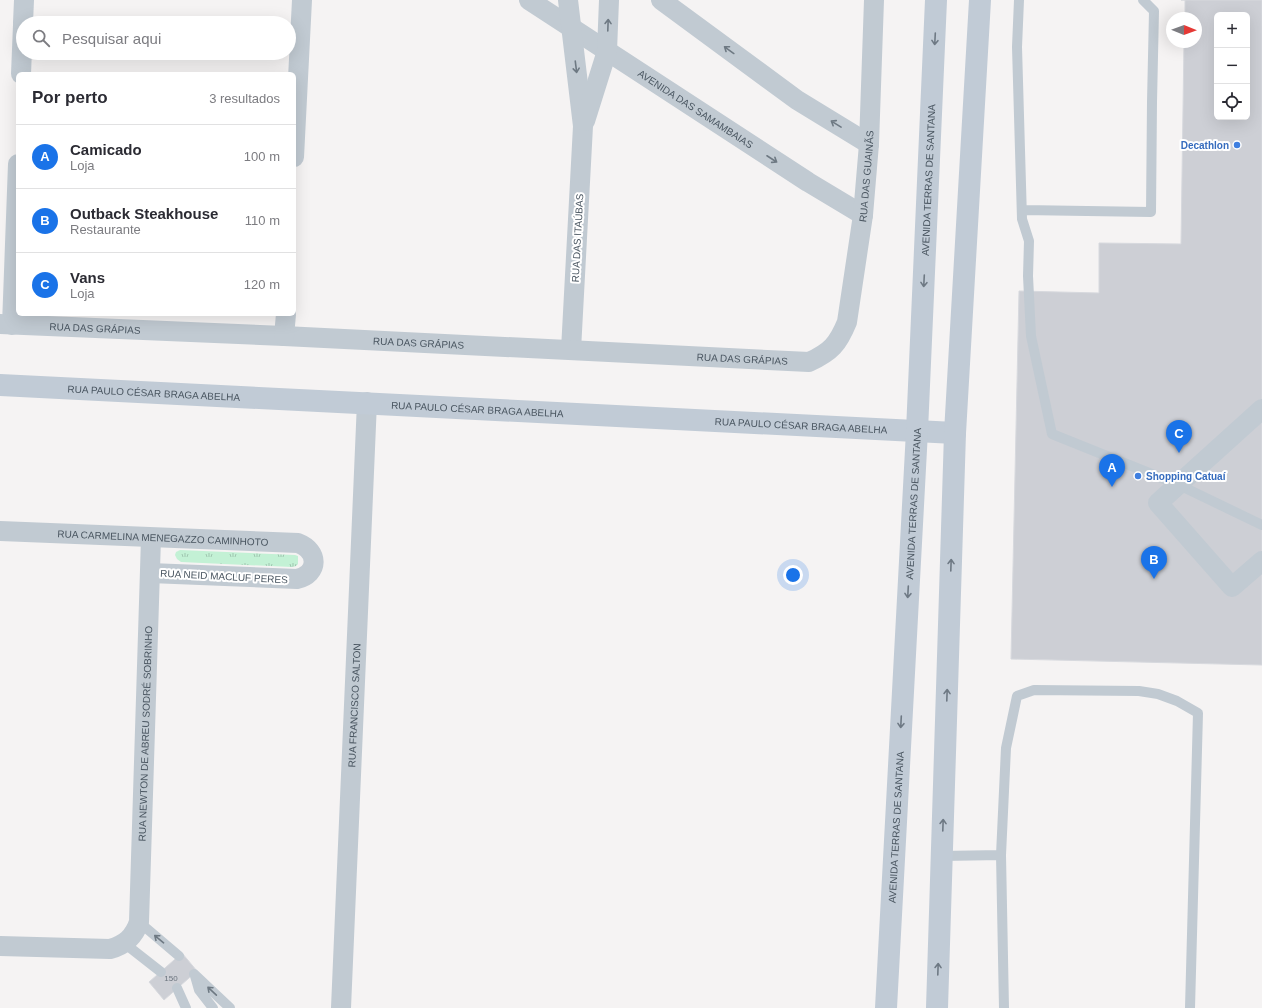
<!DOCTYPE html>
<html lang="pt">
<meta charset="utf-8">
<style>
body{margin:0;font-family:Arial,sans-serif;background:#f2f2f3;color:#2b2b33}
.controls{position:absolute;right:12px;top:12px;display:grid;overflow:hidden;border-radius:6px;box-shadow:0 4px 16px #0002}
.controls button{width:36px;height:36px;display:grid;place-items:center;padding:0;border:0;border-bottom:1px solid #e1e1e2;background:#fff;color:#2b2b33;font:20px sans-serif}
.compass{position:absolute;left:1166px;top:12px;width:36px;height:36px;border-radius:50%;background:#fff;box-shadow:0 4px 16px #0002;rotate:91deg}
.you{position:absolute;left:793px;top:575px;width:14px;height:14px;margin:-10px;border:3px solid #fff;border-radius:50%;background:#1a73e8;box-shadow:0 0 0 6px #1a73e833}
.badge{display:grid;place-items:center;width:26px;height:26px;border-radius:50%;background:#1a73e8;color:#fff;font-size:13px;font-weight:700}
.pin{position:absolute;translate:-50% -33px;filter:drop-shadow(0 1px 2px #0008)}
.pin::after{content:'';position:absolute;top:21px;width:14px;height:12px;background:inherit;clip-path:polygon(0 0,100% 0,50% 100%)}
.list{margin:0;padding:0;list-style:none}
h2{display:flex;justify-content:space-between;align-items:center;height:52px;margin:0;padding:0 16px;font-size:17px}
h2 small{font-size:13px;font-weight:400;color:#7c7c81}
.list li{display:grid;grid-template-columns:26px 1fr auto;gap:12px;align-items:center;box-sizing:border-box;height:64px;padding:0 16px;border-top:1px solid #e1e1e2}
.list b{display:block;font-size:15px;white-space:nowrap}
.list p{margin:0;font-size:13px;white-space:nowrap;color:#7c7c81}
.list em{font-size:13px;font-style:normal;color:#7c7c81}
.icon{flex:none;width:22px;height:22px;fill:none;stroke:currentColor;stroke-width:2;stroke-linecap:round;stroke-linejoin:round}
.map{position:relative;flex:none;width:1262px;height:1008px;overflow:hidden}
.search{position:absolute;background:#fff;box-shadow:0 4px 16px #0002;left:16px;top:16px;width:280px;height:44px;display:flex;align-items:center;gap:10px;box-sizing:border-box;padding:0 14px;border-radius:22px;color:#7c7c81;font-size:15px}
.panel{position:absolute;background:#fff;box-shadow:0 4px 16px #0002;left:16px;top:72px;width:280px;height:244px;border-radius:6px}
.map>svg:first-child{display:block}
.grass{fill:url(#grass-tufts)}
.building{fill:#cdcfd5;stroke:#d7d9de;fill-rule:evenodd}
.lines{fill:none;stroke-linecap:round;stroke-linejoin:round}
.lane{stroke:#c1cad2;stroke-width:10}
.street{stroke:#c1cad2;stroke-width:20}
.secondary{stroke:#c1cbd6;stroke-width:22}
.oneway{stroke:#6e7983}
.oneway2{stroke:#6e7984}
.shop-dot{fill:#3f7fe0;stroke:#fff;stroke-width:1.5}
.labels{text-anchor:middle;stroke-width:4;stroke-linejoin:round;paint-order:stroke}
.number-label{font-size:8px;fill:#6b747e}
.street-label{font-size:10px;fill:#4a5661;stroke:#fff}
.shop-label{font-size:10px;font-weight:bold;fill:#366cbe;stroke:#fff;text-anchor:end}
</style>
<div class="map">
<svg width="1262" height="1008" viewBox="0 0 1262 1008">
<defs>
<pattern id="grass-tufts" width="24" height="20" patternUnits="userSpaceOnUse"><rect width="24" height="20" fill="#c3f1d5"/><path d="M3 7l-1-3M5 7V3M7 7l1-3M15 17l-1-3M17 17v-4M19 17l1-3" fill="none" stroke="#a0c6b0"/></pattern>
</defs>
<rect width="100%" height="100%" fill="#f5f3f3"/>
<!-- grass -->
<path class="grass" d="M 180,550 L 295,555 L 298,556 L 298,564 L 296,566 L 292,567 L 181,562 L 177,559 L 175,555 L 176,552 Z"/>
<!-- building -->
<path class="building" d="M 1181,0 L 1262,0 L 1262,665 L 1011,659 L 1019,291 L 1099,293 L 1099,243 L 1181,244 L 1184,42 L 1196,42 L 1196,18 L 1185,18 L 1185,0 ZM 1217,15 L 1247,15 L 1247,117 L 1217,117 Z
M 182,953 L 197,971 L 164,1000 L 149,982 Z"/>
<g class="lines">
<!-- lane -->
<path class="lane" d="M 1019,0 L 1017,47 L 1022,219 L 1029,241 L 1028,276 L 1031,336 L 1052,434 L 1179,485 L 1262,525
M 1023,210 L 1151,212 L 1152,102 L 1154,11 L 1143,0
M 942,856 L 1001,855
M 139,922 L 179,956
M 124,943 L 161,972
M 194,974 L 230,1008
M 195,976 L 199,990 L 213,1008
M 177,988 L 186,1008
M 1004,1008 L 1001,855 L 1006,748 L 1017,696 L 1034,690 L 1139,691 L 1158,694 L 1177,701 L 1198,713 L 1190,1008"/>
<!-- street -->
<g class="street">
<path id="s1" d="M 529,0 L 808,182 L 863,215"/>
<path d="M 568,0 L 583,126 L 571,350"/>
<path d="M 661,0 L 797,100 L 869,144"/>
<path d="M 23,23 L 24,0"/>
<path d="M 21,74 L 23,25"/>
<path d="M 585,121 L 607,51 L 609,0"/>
<path d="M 294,157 L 302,0"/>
<path id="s2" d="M 0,324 L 284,336 L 809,362 C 831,352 838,344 847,322 L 863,215 L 869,144 L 874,0"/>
<path d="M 12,325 L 18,164"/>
<path d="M 284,336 L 286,314"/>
<path d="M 1262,409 L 1158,503 L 1232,587 L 1262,561"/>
<path id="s3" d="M 0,531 L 298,543 C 319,551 319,574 297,579 L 150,573"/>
<path id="s4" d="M 0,946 L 110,949 C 125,945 134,937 139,922 L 151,538"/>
<path id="s5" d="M 341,1008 L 367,402"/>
</g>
<!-- secondary -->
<g class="secondary">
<path id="s6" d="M 0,385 L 955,433"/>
<path id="s7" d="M 886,1008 L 917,431 L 936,0"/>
<path d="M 937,1008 L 955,433 L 980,0"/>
</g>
</g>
<!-- one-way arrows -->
<defs><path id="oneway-shaft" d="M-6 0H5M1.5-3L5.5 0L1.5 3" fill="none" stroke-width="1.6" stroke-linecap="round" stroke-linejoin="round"/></defs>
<g class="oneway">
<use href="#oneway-shaft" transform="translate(608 25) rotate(-88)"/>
<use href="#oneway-shaft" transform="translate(729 50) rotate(-144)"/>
<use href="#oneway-shaft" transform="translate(576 67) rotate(83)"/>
<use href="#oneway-shaft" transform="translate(836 124) rotate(-148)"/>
<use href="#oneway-shaft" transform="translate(772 159) rotate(33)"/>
<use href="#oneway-shaft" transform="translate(159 939) rotate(-140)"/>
<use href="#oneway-shaft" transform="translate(212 991) rotate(-137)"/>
</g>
<g class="oneway2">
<use href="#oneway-shaft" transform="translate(935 39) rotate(93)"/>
<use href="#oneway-shaft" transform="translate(924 281) rotate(93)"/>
<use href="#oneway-shaft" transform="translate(951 565) rotate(-88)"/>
<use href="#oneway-shaft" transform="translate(908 592) rotate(93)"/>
<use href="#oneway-shaft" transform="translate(947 695) rotate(-88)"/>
<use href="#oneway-shaft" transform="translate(901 722) rotate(93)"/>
<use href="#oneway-shaft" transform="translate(943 825) rotate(-88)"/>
<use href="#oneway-shaft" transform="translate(938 969) rotate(-88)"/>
</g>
<!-- markers -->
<g class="shop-dot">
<circle cx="1237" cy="145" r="4"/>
<circle cx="1138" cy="476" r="4"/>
</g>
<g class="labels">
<!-- number labels -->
<g class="number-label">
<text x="171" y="981">150</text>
</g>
<!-- street labels -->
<g class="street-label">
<text dy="4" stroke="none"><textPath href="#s1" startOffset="199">AVENIDA DAS SAMAMBAIAS</textPath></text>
<text dy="4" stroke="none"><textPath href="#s2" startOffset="1014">RUA DAS GUAINÃS</textPath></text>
<text dy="4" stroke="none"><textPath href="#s7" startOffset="829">AVENIDA TERRAS DE SANTANA</textPath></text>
<text transform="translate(577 238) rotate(-87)" y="4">RUA DAS ITAÚBAS</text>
<text dy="4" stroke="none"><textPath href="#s2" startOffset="95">RUA DAS GRÁPIAS</textPath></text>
<text dy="4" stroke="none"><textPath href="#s2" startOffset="419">RUA DAS GRÁPIAS</textPath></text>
<text dy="4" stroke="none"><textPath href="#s2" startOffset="743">RUA DAS GRÁPIAS</textPath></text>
<text dy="4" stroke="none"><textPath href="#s6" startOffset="154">RUA PAULO CÉSAR BRAGA ABELHA</textPath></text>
<text dy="4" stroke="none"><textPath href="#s6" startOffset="478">RUA PAULO CÉSAR BRAGA ABELHA</textPath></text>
<text dy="4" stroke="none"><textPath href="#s6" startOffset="802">RUA PAULO CÉSAR BRAGA ABELHA</textPath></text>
<text dy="4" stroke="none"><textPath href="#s7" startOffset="505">AVENIDA TERRAS DE SANTANA</textPath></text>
<text dy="4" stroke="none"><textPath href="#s3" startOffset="163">RUA CARMELINA MENEGAZZO CAMINHOTO</textPath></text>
<text transform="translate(224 576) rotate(3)" y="4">RUA NEID MACLUF PERES</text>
<text dy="4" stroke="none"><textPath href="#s5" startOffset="303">RUA FRANCISCO SALTON</textPath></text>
<text dy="4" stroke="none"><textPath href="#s4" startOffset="340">RUA NEWTON DE ABREU SODRÉ SOBRINHO</textPath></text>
<text dy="4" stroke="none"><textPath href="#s7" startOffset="181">AVENIDA TERRAS DE SANTANA</textPath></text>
</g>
<!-- shop labels -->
<g class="shop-label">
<text x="1229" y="149">Decathlon</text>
<text x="1146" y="480" text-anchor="start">Shopping Catuaí</text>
</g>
</g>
</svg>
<div class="controls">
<button>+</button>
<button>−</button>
<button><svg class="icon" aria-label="locate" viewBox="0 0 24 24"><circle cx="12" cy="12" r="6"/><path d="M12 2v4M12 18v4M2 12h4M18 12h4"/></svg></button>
</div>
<svg class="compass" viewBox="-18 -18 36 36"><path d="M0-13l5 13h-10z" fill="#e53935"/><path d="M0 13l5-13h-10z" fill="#7c7c81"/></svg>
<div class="you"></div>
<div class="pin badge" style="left:1112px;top:487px">A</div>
<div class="pin badge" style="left:1154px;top:579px">B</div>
<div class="pin badge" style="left:1179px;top:453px">C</div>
<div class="search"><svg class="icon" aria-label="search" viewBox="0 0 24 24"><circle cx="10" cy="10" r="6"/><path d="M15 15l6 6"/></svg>Pesquisar aqui</div>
<section class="panel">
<h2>Por perto<small>3 resultados</small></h2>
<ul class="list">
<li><span class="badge">A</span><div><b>Camicado</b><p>Loja</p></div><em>100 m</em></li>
<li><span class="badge">B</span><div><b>Outback Steakhouse</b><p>Restaurante</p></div><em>110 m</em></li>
<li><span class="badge">C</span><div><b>Vans</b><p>Loja</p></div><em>120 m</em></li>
</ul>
</section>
</div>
